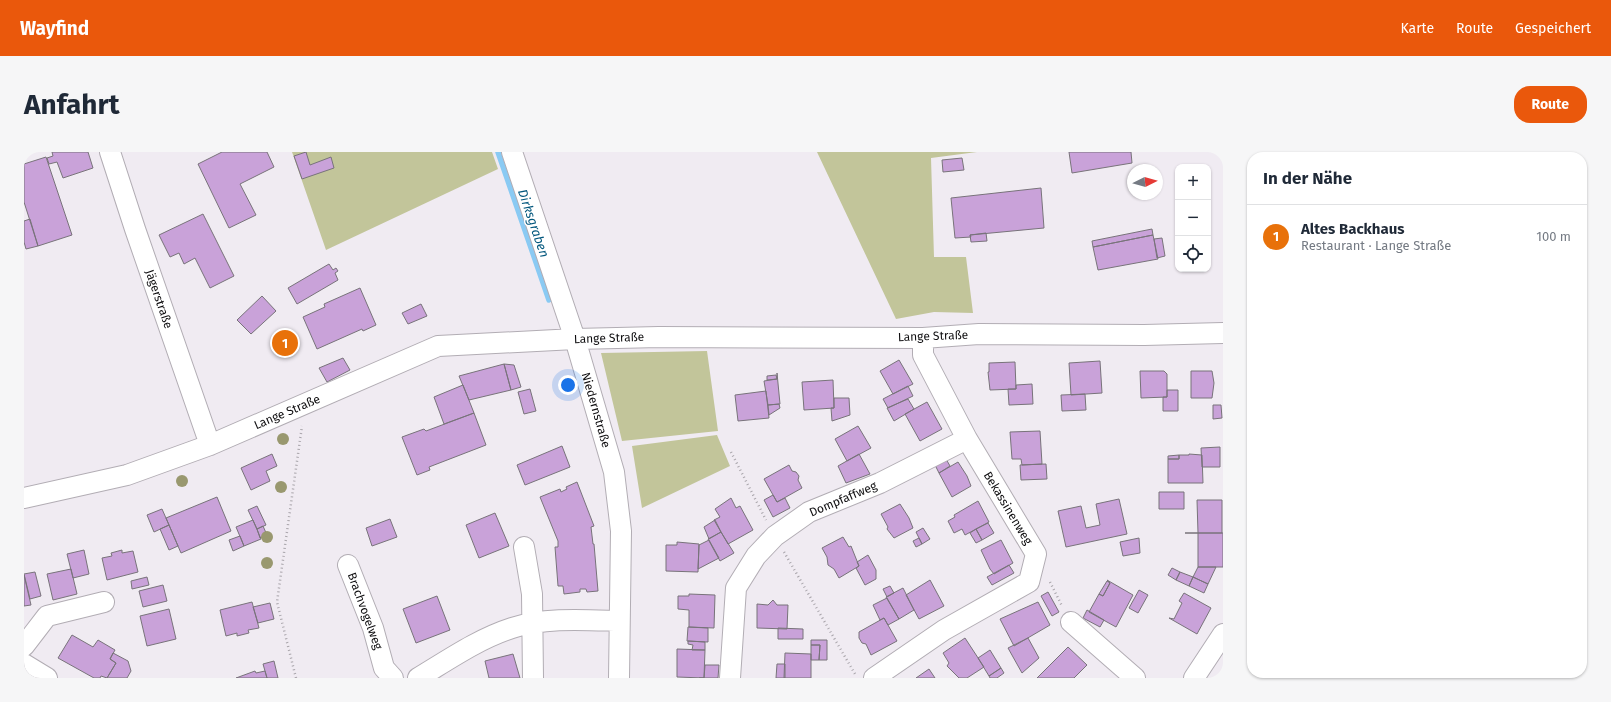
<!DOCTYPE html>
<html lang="de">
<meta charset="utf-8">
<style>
body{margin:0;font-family:"Fira Sans",sans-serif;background:#f6f6f7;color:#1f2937}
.controls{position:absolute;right:12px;top:12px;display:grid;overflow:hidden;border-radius:8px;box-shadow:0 1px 3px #0004}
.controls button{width:36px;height:36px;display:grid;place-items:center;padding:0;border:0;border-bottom:1px solid #e0e1e3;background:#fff;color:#1f2937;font:20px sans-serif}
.compass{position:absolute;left:1103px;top:12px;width:36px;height:36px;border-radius:50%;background:#fff;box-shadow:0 1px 3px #0004;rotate:85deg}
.you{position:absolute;left:544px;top:233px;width:14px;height:14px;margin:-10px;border:3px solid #fff;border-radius:50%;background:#1a73e8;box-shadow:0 0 0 6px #1a73e833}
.badge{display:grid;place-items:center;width:26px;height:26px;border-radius:50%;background:#ea580c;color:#fff;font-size:13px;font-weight:700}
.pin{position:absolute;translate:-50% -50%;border:2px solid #fff;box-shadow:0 1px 4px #0006}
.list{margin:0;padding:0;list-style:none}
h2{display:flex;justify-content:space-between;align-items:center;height:52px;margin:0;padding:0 16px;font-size:17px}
h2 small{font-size:13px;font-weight:400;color:#747a83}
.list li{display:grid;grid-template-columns:26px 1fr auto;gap:12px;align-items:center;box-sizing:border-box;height:64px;padding:0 16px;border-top:1px solid #e0e1e3}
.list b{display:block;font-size:15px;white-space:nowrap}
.list p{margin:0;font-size:13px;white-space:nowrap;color:#747a83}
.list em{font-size:13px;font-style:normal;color:#747a83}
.icon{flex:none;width:22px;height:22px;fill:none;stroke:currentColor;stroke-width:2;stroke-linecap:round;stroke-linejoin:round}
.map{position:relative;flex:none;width:1199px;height:526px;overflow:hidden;border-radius:16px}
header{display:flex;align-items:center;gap:24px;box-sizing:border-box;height:56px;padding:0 20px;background:#ea580c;color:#fff}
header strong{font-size:19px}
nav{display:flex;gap:22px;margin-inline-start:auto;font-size:14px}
.intro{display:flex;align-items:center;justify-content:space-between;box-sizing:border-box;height:96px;padding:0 24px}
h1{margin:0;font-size:28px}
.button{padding:10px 18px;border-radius:16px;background:#ea580c;color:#fff;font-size:14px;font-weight:700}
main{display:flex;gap:24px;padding:0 24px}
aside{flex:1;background:#fff;border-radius:16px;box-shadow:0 1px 3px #0004}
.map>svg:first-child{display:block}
.green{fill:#c2c59a}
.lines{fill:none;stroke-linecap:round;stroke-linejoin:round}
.stream{stroke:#8acaf3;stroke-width:5.5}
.building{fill:#c9a2d9;stroke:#78737a}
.minor-casing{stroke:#b2adb4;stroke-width:22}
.path{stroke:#a9a5ab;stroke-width:2.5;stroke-dasharray:1 3;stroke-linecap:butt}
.minor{stroke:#fff;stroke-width:20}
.tree{fill:#99986f}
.labels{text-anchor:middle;stroke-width:3;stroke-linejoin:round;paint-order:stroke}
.street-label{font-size:12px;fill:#0e0d0f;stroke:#fff}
.water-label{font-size:13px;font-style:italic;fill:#03577d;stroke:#fff}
</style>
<header>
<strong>Wayfind</strong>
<nav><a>Karte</a><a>Route</a><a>Gespeichert</a></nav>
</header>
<div class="intro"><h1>Anfahrt</h1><a class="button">Route</a></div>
<main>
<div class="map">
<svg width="1199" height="526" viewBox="0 0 1199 526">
<rect width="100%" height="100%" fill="#f0ebf2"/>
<!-- green -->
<path class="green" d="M 268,0 L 468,0 L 474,17 L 302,98 Z
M 793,0 L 953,0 L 907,6 L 910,105 L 942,105 L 949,161 L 910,160 L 872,167 Z
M 683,199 L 694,279 L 598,289 L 577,201 Z
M 693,283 L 706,314 L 618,356 L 608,294 Z"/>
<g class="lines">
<!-- stream -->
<path class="stream" d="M 474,0 L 525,148"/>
</g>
<!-- building -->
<path class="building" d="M 28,0 L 64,0 L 69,16 L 39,26 L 33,10 L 25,12 L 23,6 L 29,4 Z
M 198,0 L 243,0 L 250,15 L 216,32 L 232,63 L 205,76 L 174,12 Z
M 282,0 L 286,13 L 307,5 L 310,16 L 278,27 L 270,4 Z
M 1045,0 L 1107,0 L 1108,11 L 1048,21 Z
M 22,5 L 48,83 L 14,94 L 0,50 L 0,12 Z
M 938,6 L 940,18 L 919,20 L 918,8 Z
M 1017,36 L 1020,76 L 946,83 L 947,85 L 931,86 L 927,46 Z
M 179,62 L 210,124 L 186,136 L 171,106 L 160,112 L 155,101 L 146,105 L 135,83 Z
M 6,67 L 14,94 L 2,97 L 0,90 L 0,69 Z
M 1128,77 L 1129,83 L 1069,95 L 1068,89 Z
M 962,81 L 963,89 L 947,90 L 946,83 Z
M 1129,83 L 1134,107 L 1074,118 L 1069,95 Z
M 1138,86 L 1141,104 L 1133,106 L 1130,87 Z
M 305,112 L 309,118 L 312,116 L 314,119 L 311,121 L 314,128 L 273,152 L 264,136 Z
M 336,136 L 352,173 L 339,179 L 338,177 L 293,197 L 279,165 L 301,155 L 300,152 Z
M 238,144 L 252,159 L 227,182 L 213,168 Z
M 397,152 L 403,164 L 384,172 L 378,161 Z
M 319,206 L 326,218 L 303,230 L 295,216 Z
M 875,208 L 889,232 L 869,242 L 856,219 Z
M 1076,209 L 1078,241 L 1047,243 L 1045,211 Z
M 991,210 L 992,237 L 966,238 L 964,220 L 965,220 L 965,211 Z
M 480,212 L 490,213 L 497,235 L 487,238 Z
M 480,212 L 487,238 L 445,248 L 435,224 Z
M 1116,219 L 1140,219 L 1143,222 L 1143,245 L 1117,246 Z
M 1167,219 L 1188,219 L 1190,231 L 1188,246 L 1167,246 Z
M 753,221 L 756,252 L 744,253 L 740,229 L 753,227 Z
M 752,223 L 753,227 L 743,228 L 743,224 Z
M 809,228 L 810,256 L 780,258 L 778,230 Z
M 1008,232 L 1009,252 L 985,253 L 984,237 L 992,237 L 992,233 Z
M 439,233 L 450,261 L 420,272 L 410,245 Z
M 884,234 L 889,244 L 864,256 L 859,247 Z
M 506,237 L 512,259 L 500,262 L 494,240 Z
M 1143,238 L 1154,238 L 1154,259 L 1139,259 L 1139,245 L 1143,245 Z
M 742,239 L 745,266 L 714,269 L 711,243 Z
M 1061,242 L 1062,258 L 1038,259 L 1037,243 Z
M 810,246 L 825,246 L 826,263 L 808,269 L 807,256 L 810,256 Z
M 884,247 L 890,257 L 870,269 L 863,256 Z
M 903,250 L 918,277 L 896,289 L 881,262 Z
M 755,252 L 756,256 L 745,263 L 744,253 Z
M 1189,253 L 1197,253 L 1198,266 L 1189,267 Z
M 450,261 L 462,293 L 405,315 L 406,318 L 393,323 L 378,285 L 400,277 L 402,279 Z
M 834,274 L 847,296 L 823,309 L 811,287 Z
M 1016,279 L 1018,312 L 998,313 L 997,307 L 988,307 L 986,280 Z
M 538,294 L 546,315 L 501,333 L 493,313 Z
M 1196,295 L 1196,315 L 1178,315 L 1177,296 Z
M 248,302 L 253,314 L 242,319 L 246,329 L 227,338 L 217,316 Z
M 835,302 L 846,322 L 822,331 L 814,314 Z
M 1165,302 L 1178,303 L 1179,331 L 1144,331 L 1144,307 L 1155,307 L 1155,303 L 1165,303 Z
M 1155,303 L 1155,307 L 1144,307 L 1144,304 Z
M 922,307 L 926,314 L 915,321 L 911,313 Z
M 934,310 L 943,324 L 947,334 L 928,345 L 915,321 Z
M 1022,312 L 1023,327 L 997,328 L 996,313 Z
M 765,313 L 768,319 L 772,320 L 775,324 L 774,328 L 778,336 L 753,350 L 740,327 Z
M 553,330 L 570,374 L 567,375 L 569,392 L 570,392 L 574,439 L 563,440 L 562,437 L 556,437 L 556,440 L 540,442 L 539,434 L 534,434 L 531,395 L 534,395 L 534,389 L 516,345 L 536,337 L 537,340 L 543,337 L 542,335 Z
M 1135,340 L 1160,340 L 1160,357 L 1135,357 Z
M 749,343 L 753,350 L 761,346 L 766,356 L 749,365 L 740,348 Z
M 193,345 L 207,379 L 157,401 L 142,366 Z
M 707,346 L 712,356 L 716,354 L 729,378 L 704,392 L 690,368 L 696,365 L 691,357 Z
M 1095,347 L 1103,382 L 1042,395 L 1034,359 L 1057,354 L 1062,376 L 1076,373 L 1072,352 Z
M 1173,348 L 1198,348 L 1198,381 L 1161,381 L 1174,381 Z
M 954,349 L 965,370 L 941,383 L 938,377 L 930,381 L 924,369 L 931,365 L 930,363 Z
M 876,352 L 885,366 L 889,376 L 870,386 L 863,377 L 864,375 L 857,362 Z
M 233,354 L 242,373 L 233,377 L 224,358 Z
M 138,357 L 145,373 L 130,380 L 123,363 Z
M 471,361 L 485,394 L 455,406 L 442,373 Z
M 366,367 L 373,385 L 348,394 L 342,376 Z
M 229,368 L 237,387 L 220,394 L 212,375 Z
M 691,368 L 697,380 L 685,387 L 680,375 Z
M 964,371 L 970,381 L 958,388 L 952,377 Z
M 145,373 L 154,394 L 145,398 L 136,377 Z
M 239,374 L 243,383 L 236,386 L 233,377 Z
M 899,376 L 906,387 L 898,392 L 892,380 Z
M 952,377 L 958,388 L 952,391 L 946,381 Z
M 697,380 L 710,401 L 696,409 L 684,387 Z
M 1174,381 L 1199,381 L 1199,415 L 1174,415 Z
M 216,384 L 220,394 L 209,399 L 205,388 Z
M 819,385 L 825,395 L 827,394 L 835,414 L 815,426 L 810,417 L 804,413 L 803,405 L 798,396 Z
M 895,386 L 898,392 L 892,395 L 889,389 Z
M 1115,386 L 1116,401 L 1099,404 L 1096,390 Z
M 685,388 L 695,406 L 674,417 L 675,393 Z
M 977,388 L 989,411 L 970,422 L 966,417 L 957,398 Z
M 653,390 L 675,392 L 674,420 L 642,419 L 642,393 L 653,393 Z
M 60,398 L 65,422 L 49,426 L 43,402 Z
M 98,398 L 98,401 L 109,399 L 114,420 L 83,428 L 78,406 L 88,404 L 87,401 Z
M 844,403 L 852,418 L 852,427 L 841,433 L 832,416 L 835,414 L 833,410 Z
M 985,413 L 990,421 L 968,433 L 963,425 Z
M 1174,415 L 1192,415 L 1184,432 L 1169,425 Z
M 1148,416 L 1156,420 L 1152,428 L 1144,423 Z
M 47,417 L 53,442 L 29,448 L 23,422 Z
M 11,420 L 17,444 L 6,447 L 0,422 Z
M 1156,420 L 1169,425 L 1165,434 L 1152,428 Z
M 0,423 L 7,453 L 0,454 Z
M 123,425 L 125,433 L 108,437 L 107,429 Z
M 1169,425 L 1184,432 L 1180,441 L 1165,434 Z
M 906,428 L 920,454 L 895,467 L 882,443 Z
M 1083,428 L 1109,443 L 1092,475 L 1065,460 L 1075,442 L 1079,444 L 1086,431 Z
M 1083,429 L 1086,431 L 1079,444 L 1075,442 Z
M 139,433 L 143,449 L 119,455 L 115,439 Z
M 866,434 L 870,441 L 863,445 L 859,437 Z
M 879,436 L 890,458 L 875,467 L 862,445 Z
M 1115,438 L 1124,443 L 1114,461 L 1105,456 Z
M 1024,440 L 1035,460 L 1028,464 L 1017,444 Z
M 1160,441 L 1187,456 L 1173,482 L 1145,466 L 1150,467 L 1158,451 L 1155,449 Z
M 665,442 L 691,443 L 690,476 L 665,475 L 665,458 L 654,457 L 654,444 L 665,444 Z
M 413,444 L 426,478 L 392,491 L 379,457 Z
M 863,446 L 875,467 L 864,473 L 860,466 L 856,468 L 849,453 Z
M 749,448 L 753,453 L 764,453 L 763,477 L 733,476 L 733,452 L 744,453 Z
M 228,450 L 235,476 L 224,478 L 225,481 L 213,484 L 213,481 L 202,484 L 196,458 Z
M 1014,450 L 1026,473 L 990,494 L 976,467 Z
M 246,451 L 250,467 L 234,471 L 229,455 Z
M 145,457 L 152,487 L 123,494 L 116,464 Z
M 1063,458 L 1080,468 L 1076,475 L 1059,466 Z
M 860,466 L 873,489 L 847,503 L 842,492 L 838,491 L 835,486 L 835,480 Z
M 664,475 L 684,476 L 684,490 L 663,489 Z
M 754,476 L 779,477 L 779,487 L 754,487 Z
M 48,483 L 69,495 L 74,488 L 91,498 L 86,507 L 92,511 L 83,526 L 77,524 L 76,526 L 70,526 L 34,506 Z
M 941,486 L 960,515 L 943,526 L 935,526 L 923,514 L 925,511 L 919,501 Z
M 1004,486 L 1015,506 L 998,521 L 984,496 Z
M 787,488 L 803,488 L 803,508 L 795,508 L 796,493 L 787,493 Z
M 664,489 L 681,490 L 681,498 L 668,498 L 669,493 L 664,492 Z
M 787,493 L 796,493 L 795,508 L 787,508 Z
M 1044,495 L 1063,513 L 1050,526 L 1013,526 Z
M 653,497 L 681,498 L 680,526 L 653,525 Z
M 966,498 L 977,516 L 965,524 L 954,506 Z
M 89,501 L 104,509 L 107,519 L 103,526 L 83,526 L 92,511 L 86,507 Z
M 761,501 L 787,502 L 787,526 L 760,526 Z
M 489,502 L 496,526 L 465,526 L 461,509 Z
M 250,509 L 254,526 L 243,526 L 239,512 Z
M 753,512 L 761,512 L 761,526 L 752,526 Z
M 681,513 L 695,513 L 694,526 L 675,526 L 680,526 Z
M 977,516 L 980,521 L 973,526 L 966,526 L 965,524 Z
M 905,517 L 911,526 L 892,526 Z
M 231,519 L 232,521 L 241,519 L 243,526 L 212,526 Z"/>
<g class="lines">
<!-- minor casing -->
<g class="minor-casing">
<path id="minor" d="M 86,0 L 111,77 L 186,293
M 488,0 L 551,187 L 590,320 L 597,379 L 595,526
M 0,346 L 103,323 L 186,293 L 414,194 L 551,187 L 635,185 L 899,186 L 955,182 L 1120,183 L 1199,181
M 500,395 L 508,442 L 509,526
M 324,413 L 349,476 L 360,516 L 369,526
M 1047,470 L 1111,526
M 0,494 L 23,464 L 80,450
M 0,512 L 23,526
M 394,526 C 424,508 454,487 488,476 C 520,465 562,468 595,469
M 706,526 L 712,436 L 732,404 L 751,384 L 785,360 L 856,331 L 943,287
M 850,526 L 920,478 L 1005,430 L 1012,402 L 943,287 L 899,203 L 899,186
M 1170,526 L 1199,482"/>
</g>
<!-- path -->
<path class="path" d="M 707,300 L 742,368
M 760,400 L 831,522
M 1026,430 L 1038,454
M 272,526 L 253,450 L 278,274"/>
<!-- minor -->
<use href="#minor" class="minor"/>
</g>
<!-- trees -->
<g class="tree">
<circle cx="259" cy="287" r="6"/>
<circle cx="158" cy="329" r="6"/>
<circle cx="257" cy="335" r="6"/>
<circle cx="243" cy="385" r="6"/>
<circle cx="243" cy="411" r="6"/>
</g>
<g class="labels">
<!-- street labels -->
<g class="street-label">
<text transform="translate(135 147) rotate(71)" y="4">Jägerstraße</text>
<text transform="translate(909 184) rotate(-2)" y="4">Lange Straße</text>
<text transform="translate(585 186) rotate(-2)" y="4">Lange Straße</text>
<text transform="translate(572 258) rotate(74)" y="4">Niedernstraße</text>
<text transform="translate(263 260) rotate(-23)" y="4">Lange Straße</text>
<text transform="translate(819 347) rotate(-23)" y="4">Dompfaffweg</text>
<text transform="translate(984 356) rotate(59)" y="4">Bekassinenweg</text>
<text transform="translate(341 459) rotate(70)" y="4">Brachvogelweg</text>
</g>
<!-- water labels -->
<g class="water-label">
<text transform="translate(510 71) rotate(71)" y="5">Dirksgraben</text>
</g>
</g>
</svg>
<div class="controls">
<button>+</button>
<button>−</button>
<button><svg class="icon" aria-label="locate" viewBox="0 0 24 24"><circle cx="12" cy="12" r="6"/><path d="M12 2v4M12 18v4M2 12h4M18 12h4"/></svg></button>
</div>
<svg class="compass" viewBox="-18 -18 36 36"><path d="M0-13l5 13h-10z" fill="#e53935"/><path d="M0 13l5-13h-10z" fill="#747a83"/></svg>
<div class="you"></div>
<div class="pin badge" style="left:261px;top:191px;background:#e8710a">1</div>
</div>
<aside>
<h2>In der Nähe<small></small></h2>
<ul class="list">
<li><span class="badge" style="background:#e8710a">1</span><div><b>Altes Backhaus</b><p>Restaurant · Lange Straße</p></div><em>100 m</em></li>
</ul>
</aside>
</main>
